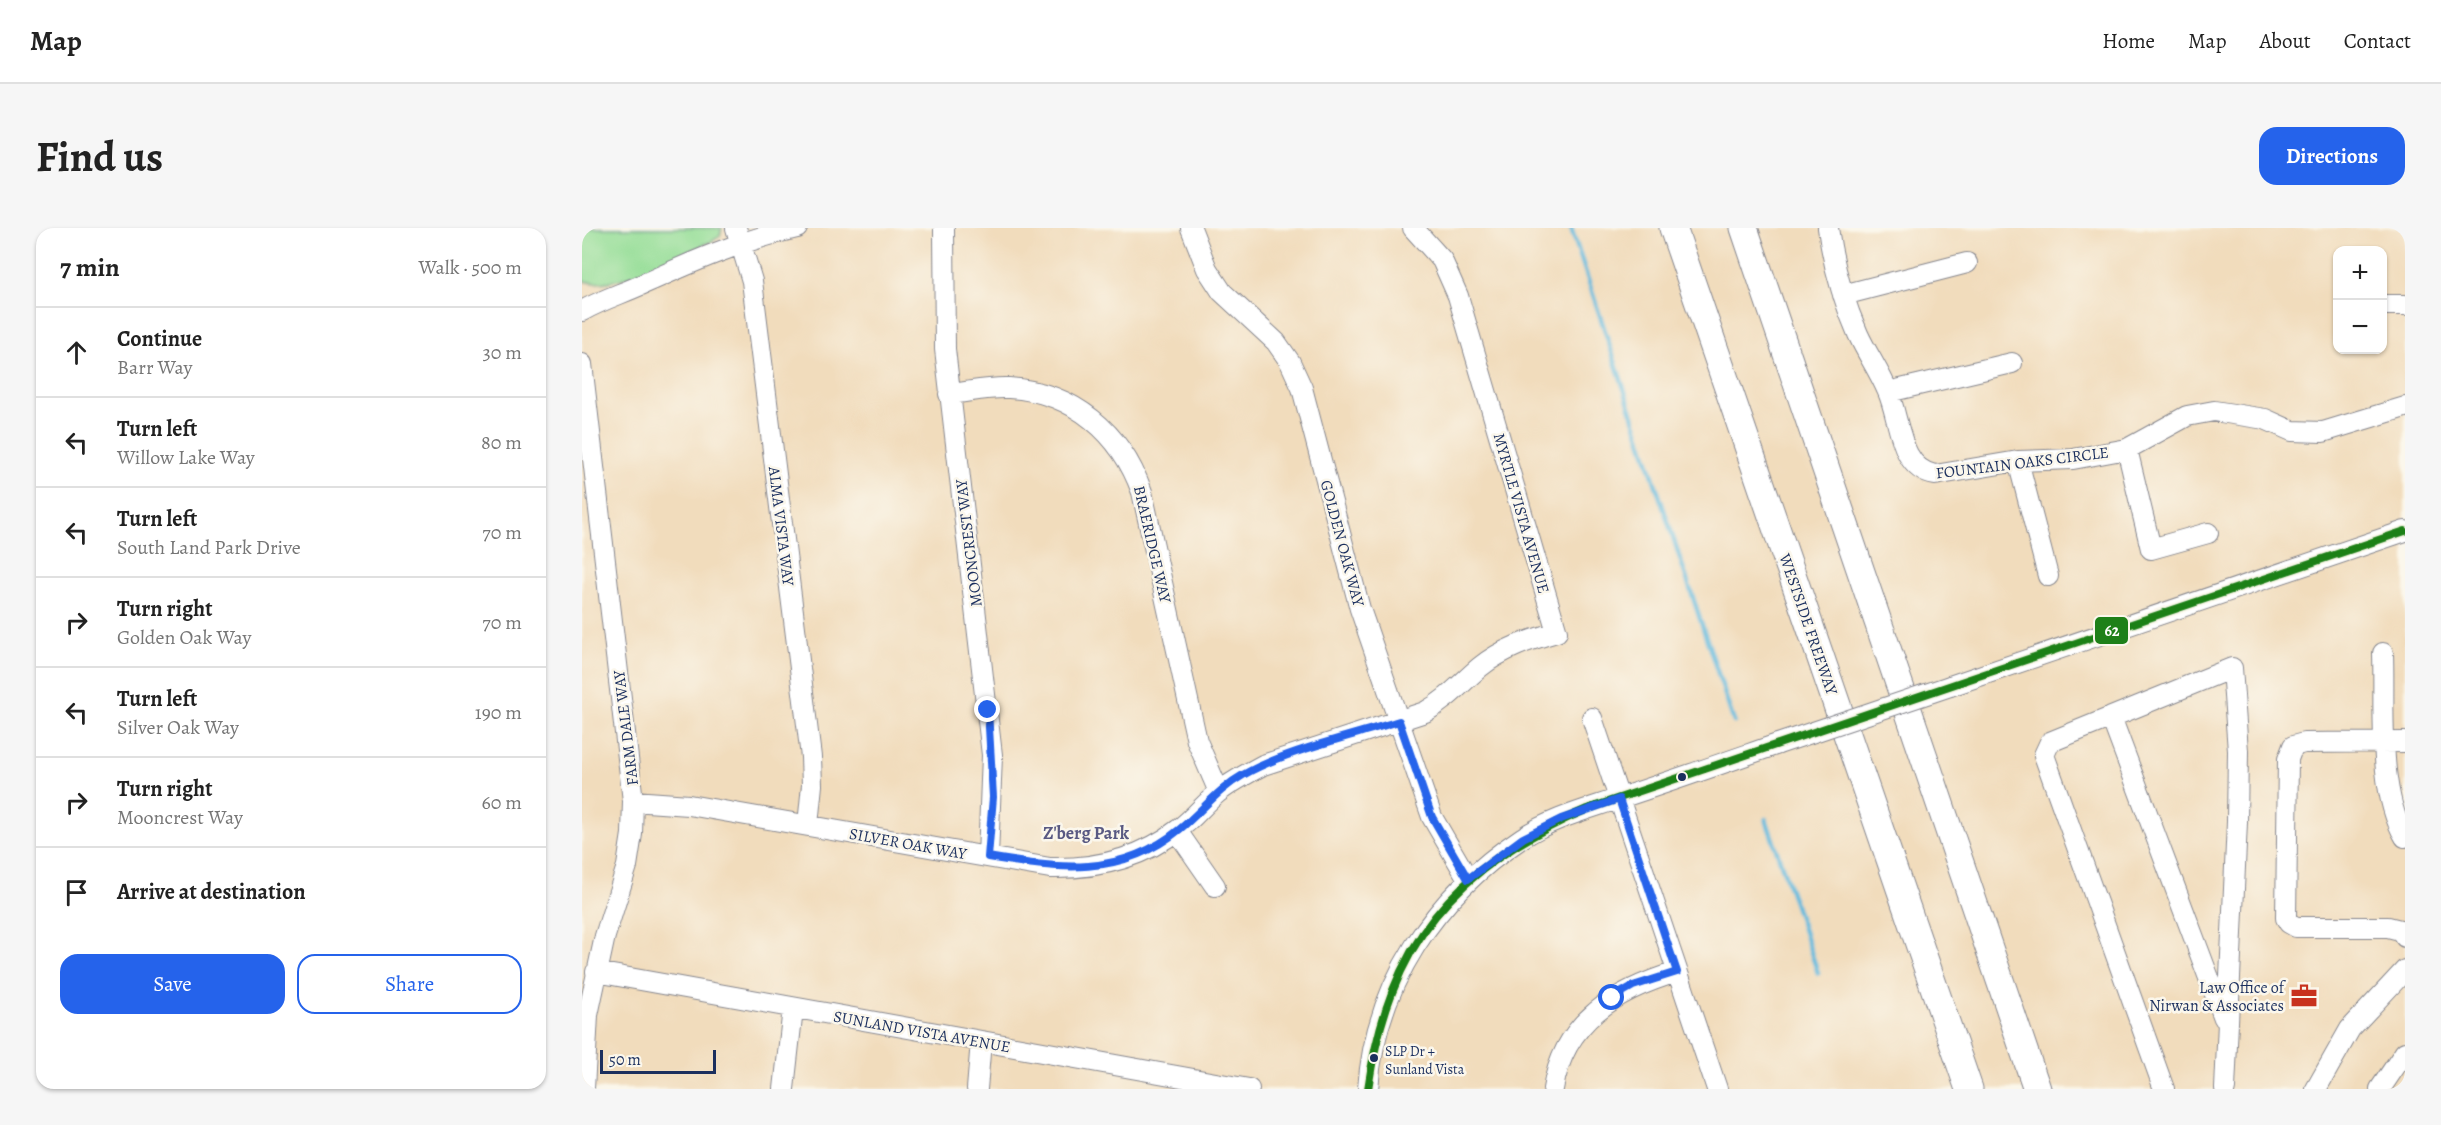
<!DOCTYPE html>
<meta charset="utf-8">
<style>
body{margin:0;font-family:Alegreya,serif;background:#f6f6f6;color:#222}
.controls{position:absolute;right:18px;top:18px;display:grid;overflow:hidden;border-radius:12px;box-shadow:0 2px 4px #0004}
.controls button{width:54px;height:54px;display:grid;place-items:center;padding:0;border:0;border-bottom:2px solid #e0e0e0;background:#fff;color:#222;font:30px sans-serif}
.scale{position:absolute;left:18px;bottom:15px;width:116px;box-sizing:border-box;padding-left:6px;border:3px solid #1b2f5e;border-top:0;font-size:16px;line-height:21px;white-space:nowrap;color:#1b2f5e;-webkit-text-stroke:4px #fbf7ec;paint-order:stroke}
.stop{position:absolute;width:18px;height:18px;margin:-14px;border:4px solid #2563eb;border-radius:50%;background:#fff}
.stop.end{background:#2563eb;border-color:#fff;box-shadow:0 2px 6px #0008}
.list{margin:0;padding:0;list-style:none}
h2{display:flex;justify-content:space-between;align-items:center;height:78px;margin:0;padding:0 24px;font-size:26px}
h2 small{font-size:20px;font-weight:400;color:#767676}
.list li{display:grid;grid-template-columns:39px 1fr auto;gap:18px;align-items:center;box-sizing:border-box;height:90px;padding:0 24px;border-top:2px solid #e0e0e0}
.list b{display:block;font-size:22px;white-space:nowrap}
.list p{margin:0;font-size:20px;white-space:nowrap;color:#767676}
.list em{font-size:20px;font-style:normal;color:#767676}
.actions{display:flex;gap:12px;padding:18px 24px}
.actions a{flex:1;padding:14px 0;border:2px solid #2563eb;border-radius:18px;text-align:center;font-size:21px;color:#2563eb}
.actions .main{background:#2563eb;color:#fff}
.icon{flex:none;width:33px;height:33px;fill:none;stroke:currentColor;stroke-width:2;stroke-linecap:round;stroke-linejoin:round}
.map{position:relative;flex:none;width:1823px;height:861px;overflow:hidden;border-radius:18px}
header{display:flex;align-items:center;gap:36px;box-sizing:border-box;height:84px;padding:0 30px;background:#fff;border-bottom:2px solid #e0e0e0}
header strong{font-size:28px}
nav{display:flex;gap:33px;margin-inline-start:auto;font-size:21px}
.intro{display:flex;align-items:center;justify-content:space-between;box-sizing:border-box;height:144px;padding:0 36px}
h1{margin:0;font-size:42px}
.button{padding:15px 27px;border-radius:18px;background:#2563eb;color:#fff;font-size:21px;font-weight:700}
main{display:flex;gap:36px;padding:0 36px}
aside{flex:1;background:#fff;border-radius:18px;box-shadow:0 2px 4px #0004}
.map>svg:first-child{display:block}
.green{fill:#96de98;stroke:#58867b;stroke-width:1.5}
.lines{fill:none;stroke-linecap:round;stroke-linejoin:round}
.stream{stroke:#60b9dd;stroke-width:4.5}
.minor-casing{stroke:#86868d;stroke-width:22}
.highway-casing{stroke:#86868d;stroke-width:29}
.minor{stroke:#fff;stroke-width:20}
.highway{stroke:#fff;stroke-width:27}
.minor-bridge-casing{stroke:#86868d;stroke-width:22;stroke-linecap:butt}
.minor-bridge{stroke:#fff;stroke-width:20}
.bus-1-casing{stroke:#fbf7ec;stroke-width:12}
.bus-1{stroke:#1e8019;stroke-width:8}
.route{stroke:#2563eb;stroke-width:8}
.bus-dot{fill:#1b2f5e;stroke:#fbf7ec;stroke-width:2}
.labels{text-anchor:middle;stroke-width:5;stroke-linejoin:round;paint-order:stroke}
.bus-label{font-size:14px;fill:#1b2f5e;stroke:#fbf7ec;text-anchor:start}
.street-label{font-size:16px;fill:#1b2f5e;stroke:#fbf7ec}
.poi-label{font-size:16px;fill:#1b2f5e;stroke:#fbf7ec;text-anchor:end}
.neighbourhood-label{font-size:18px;font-weight:bold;fill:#595982;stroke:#fbf7ec}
.line-badge{stroke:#fbf7ec;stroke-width:2}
.badge-label{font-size:16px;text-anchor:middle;font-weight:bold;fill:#fff}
</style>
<header>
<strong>Map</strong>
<nav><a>Home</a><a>Map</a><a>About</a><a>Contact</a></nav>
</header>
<div class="intro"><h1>Find us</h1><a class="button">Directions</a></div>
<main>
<aside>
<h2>7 min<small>Walk · 500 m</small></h2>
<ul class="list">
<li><svg class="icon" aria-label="ahead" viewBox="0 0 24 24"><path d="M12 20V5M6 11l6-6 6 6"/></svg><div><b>Continue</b><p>Barr Way</p></div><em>30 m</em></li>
<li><svg class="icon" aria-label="left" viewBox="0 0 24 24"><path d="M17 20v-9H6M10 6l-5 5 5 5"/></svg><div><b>Turn left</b><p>Willow Lake Way</p></div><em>80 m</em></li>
<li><svg class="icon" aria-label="left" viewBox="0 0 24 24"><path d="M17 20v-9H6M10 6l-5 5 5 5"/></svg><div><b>Turn left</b><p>South Land Park Drive</p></div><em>70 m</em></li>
<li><svg class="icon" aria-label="right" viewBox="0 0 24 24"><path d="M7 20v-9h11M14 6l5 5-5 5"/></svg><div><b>Turn right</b><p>Golden Oak Way</p></div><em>70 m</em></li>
<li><svg class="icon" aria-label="left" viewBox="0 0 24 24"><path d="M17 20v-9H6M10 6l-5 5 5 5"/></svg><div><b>Turn left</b><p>Silver Oak Way</p></div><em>190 m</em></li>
<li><svg class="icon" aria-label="right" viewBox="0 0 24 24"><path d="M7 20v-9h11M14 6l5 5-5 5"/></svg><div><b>Turn right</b><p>Mooncrest Way</p></div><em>60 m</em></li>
<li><svg class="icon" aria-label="arrive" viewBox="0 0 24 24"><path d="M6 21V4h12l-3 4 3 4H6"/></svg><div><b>Arrive at destination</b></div></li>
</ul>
<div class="actions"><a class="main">Save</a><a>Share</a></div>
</aside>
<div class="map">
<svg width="1823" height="861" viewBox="0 0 1823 861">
<rect width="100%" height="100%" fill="#fbf7ec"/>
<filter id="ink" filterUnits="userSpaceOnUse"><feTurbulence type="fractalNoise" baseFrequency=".0167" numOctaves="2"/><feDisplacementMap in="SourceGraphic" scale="12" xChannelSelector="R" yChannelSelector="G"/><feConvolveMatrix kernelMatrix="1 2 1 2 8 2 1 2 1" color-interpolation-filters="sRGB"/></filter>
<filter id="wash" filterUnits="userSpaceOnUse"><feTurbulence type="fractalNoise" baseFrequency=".008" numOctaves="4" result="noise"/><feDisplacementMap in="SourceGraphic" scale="24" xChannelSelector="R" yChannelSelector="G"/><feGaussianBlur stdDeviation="1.35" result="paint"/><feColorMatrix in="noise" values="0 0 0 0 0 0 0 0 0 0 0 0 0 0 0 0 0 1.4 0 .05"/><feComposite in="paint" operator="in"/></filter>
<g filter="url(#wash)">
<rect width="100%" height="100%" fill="#f1dcbc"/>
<!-- green -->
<path class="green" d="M 0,0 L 140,0 L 138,8 L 129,14 C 98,25 30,66 0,52 Z"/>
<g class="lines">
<!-- stream -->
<path class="stream" d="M 989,0 L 1152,494
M 1184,591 L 1236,745"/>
</g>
</g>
<g filter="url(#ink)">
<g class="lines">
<!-- minor casing -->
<g class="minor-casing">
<path id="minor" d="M 154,0 L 170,53 L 229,529 L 230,557 L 226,597
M 362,0 L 363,121 L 410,527 L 406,629
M 609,0 L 625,41 L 640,64 L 694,114 L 708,134 L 720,160 L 778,381 L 850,589 L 886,651
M 1246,0 C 1251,37 1261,72 1276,106 C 1285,126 1298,144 1306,164 C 1318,191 1317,241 1353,247 L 1436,233 L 1491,231 L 1545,221 L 1605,188 L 1632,183 L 1683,191 L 1710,203 L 1741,204 L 1823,179
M 1261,67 L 1385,35
M 1800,77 L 1823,77
M 0,83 C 19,72 39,66 59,57 C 110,34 160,12 215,0
M 0,136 L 51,573 L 50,606 L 45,638 L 23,708 L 6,787 L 2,861
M 1306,164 L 1430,135
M 367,166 C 387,164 407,159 427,160 C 492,164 539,205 560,264 L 615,513 L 637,564
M 1545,221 L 1569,321 L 1626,305
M 1436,233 L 1466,348
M 1801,425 C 1803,480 1795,562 1823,609
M 1368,458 L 1823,303
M 1529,489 L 1642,790
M 1010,490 L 1135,861
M 1823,514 L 1722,515 L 1711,518 L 1706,531 L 1704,690 L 1707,695 L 1714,699 L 1806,699 L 1818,702 L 1823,709
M 51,573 L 107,577 L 468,640 C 515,641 559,631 597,601 C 612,590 623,575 638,563 C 651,553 666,545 681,537 L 843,484 C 865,472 879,455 898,439 C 920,421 947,412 975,404 L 876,68 L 860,32 L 831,0
M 595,603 L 633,658
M 14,744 L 667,861
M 202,861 L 211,780
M 395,861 L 399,813
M 786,861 C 793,756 853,668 940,610 C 970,590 1007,581 1041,569 C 1093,552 1144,534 1196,516
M 971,861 C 982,792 1035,762 1095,744
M 1582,861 L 1462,527 L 1468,514 L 1650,440 L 1656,523 L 1655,594 L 1643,861
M 1734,861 L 1768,801 L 1823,742
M 1798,861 L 1823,824"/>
</g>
<!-- highway casing -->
<g class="highway-casing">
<path id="highway" d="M 1091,0 L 1387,861
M 1162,0 L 1455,861"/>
</g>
<!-- minor -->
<use href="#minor" class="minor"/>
<!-- highway -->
<use href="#highway" class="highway"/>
<!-- minor-bridge casing -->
<g class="minor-bridge-casing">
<path id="minor-bridge" d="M 1196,516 L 1368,458"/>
</g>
<!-- minor-bridge -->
<use href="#minor-bridge" class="minor-bridge"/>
<!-- bus-1 casing -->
<g class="bus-1-casing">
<path id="bus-1" d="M 786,861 C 807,715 871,640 1005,581 L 1823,303"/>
</g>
<!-- bus-1 -->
<use href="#bus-1" class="bus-1"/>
</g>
</g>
<g class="lines" filter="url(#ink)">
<!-- route -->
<path class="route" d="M 406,482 L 411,569 L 406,629 C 476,641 539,650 598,601 C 620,583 636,561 661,547 C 702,523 770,508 817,493 L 850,589 L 886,651 L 941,610 L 979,591 L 1037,571 L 1095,744 L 1051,758 L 1030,770"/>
</g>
<!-- icons -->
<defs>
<g id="office-bare" transform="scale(2.07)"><path d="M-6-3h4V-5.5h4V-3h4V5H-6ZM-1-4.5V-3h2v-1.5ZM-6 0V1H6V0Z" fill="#c8321e" stroke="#fbf7ec" stroke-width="2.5" paint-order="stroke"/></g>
</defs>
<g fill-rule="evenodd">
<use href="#office-bare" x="1722" y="768"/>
</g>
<!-- markers -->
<g class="bus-dot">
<circle cx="1100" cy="549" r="5"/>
<circle cx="792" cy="830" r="5"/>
</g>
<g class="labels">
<!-- bus labels -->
<g class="bus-label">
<text x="803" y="828">SLP Dr +<tspan x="803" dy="18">Sunland Vista</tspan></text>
</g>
<!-- street labels -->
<g class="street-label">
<text transform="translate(1440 234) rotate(-7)" y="6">FOUNTAIN OAKS CIRCLE</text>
<text transform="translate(940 285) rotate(74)" y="6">MYRTLE VISTA AVENUE</text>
<text transform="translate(200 298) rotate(83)" y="6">ALMA VISTA WAY</text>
<text transform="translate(386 315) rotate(-97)" y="6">MOONCREST WAY</text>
<text transform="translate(761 315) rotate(75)" y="6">GOLDEN OAK WAY</text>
<text transform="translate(571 316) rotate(77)" y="6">BRAERIDGE WAY</text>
<text transform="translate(1227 396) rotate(71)" y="6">WESTSIDE FREEWAY</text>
<text transform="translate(43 500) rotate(-97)" y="6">FARM DALE WAY</text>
<text transform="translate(326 615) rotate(10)" y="6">SILVER OAK WAY</text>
<text transform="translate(340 803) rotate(10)" y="6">SUNLAND VISTA AVENUE</text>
</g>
<!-- poi labels -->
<g class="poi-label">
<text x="1702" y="765">Law Office of<tspan x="1702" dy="18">Nirwan &amp; Associates</tspan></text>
</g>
<!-- neighbourhood labels -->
<g class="neighbourhood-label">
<text x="504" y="611">Z'berg Park</text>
</g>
</g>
<rect class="line-badge" x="1512" y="388" width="35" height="29" rx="6" fill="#1e8019"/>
<g class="badge-label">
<text x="1530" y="408">62</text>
</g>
</svg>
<div class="controls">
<button>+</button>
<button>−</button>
</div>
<div class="scale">50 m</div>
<div class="stop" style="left:1030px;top:770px"></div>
<div class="stop end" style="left:406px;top:482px"></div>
</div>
</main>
